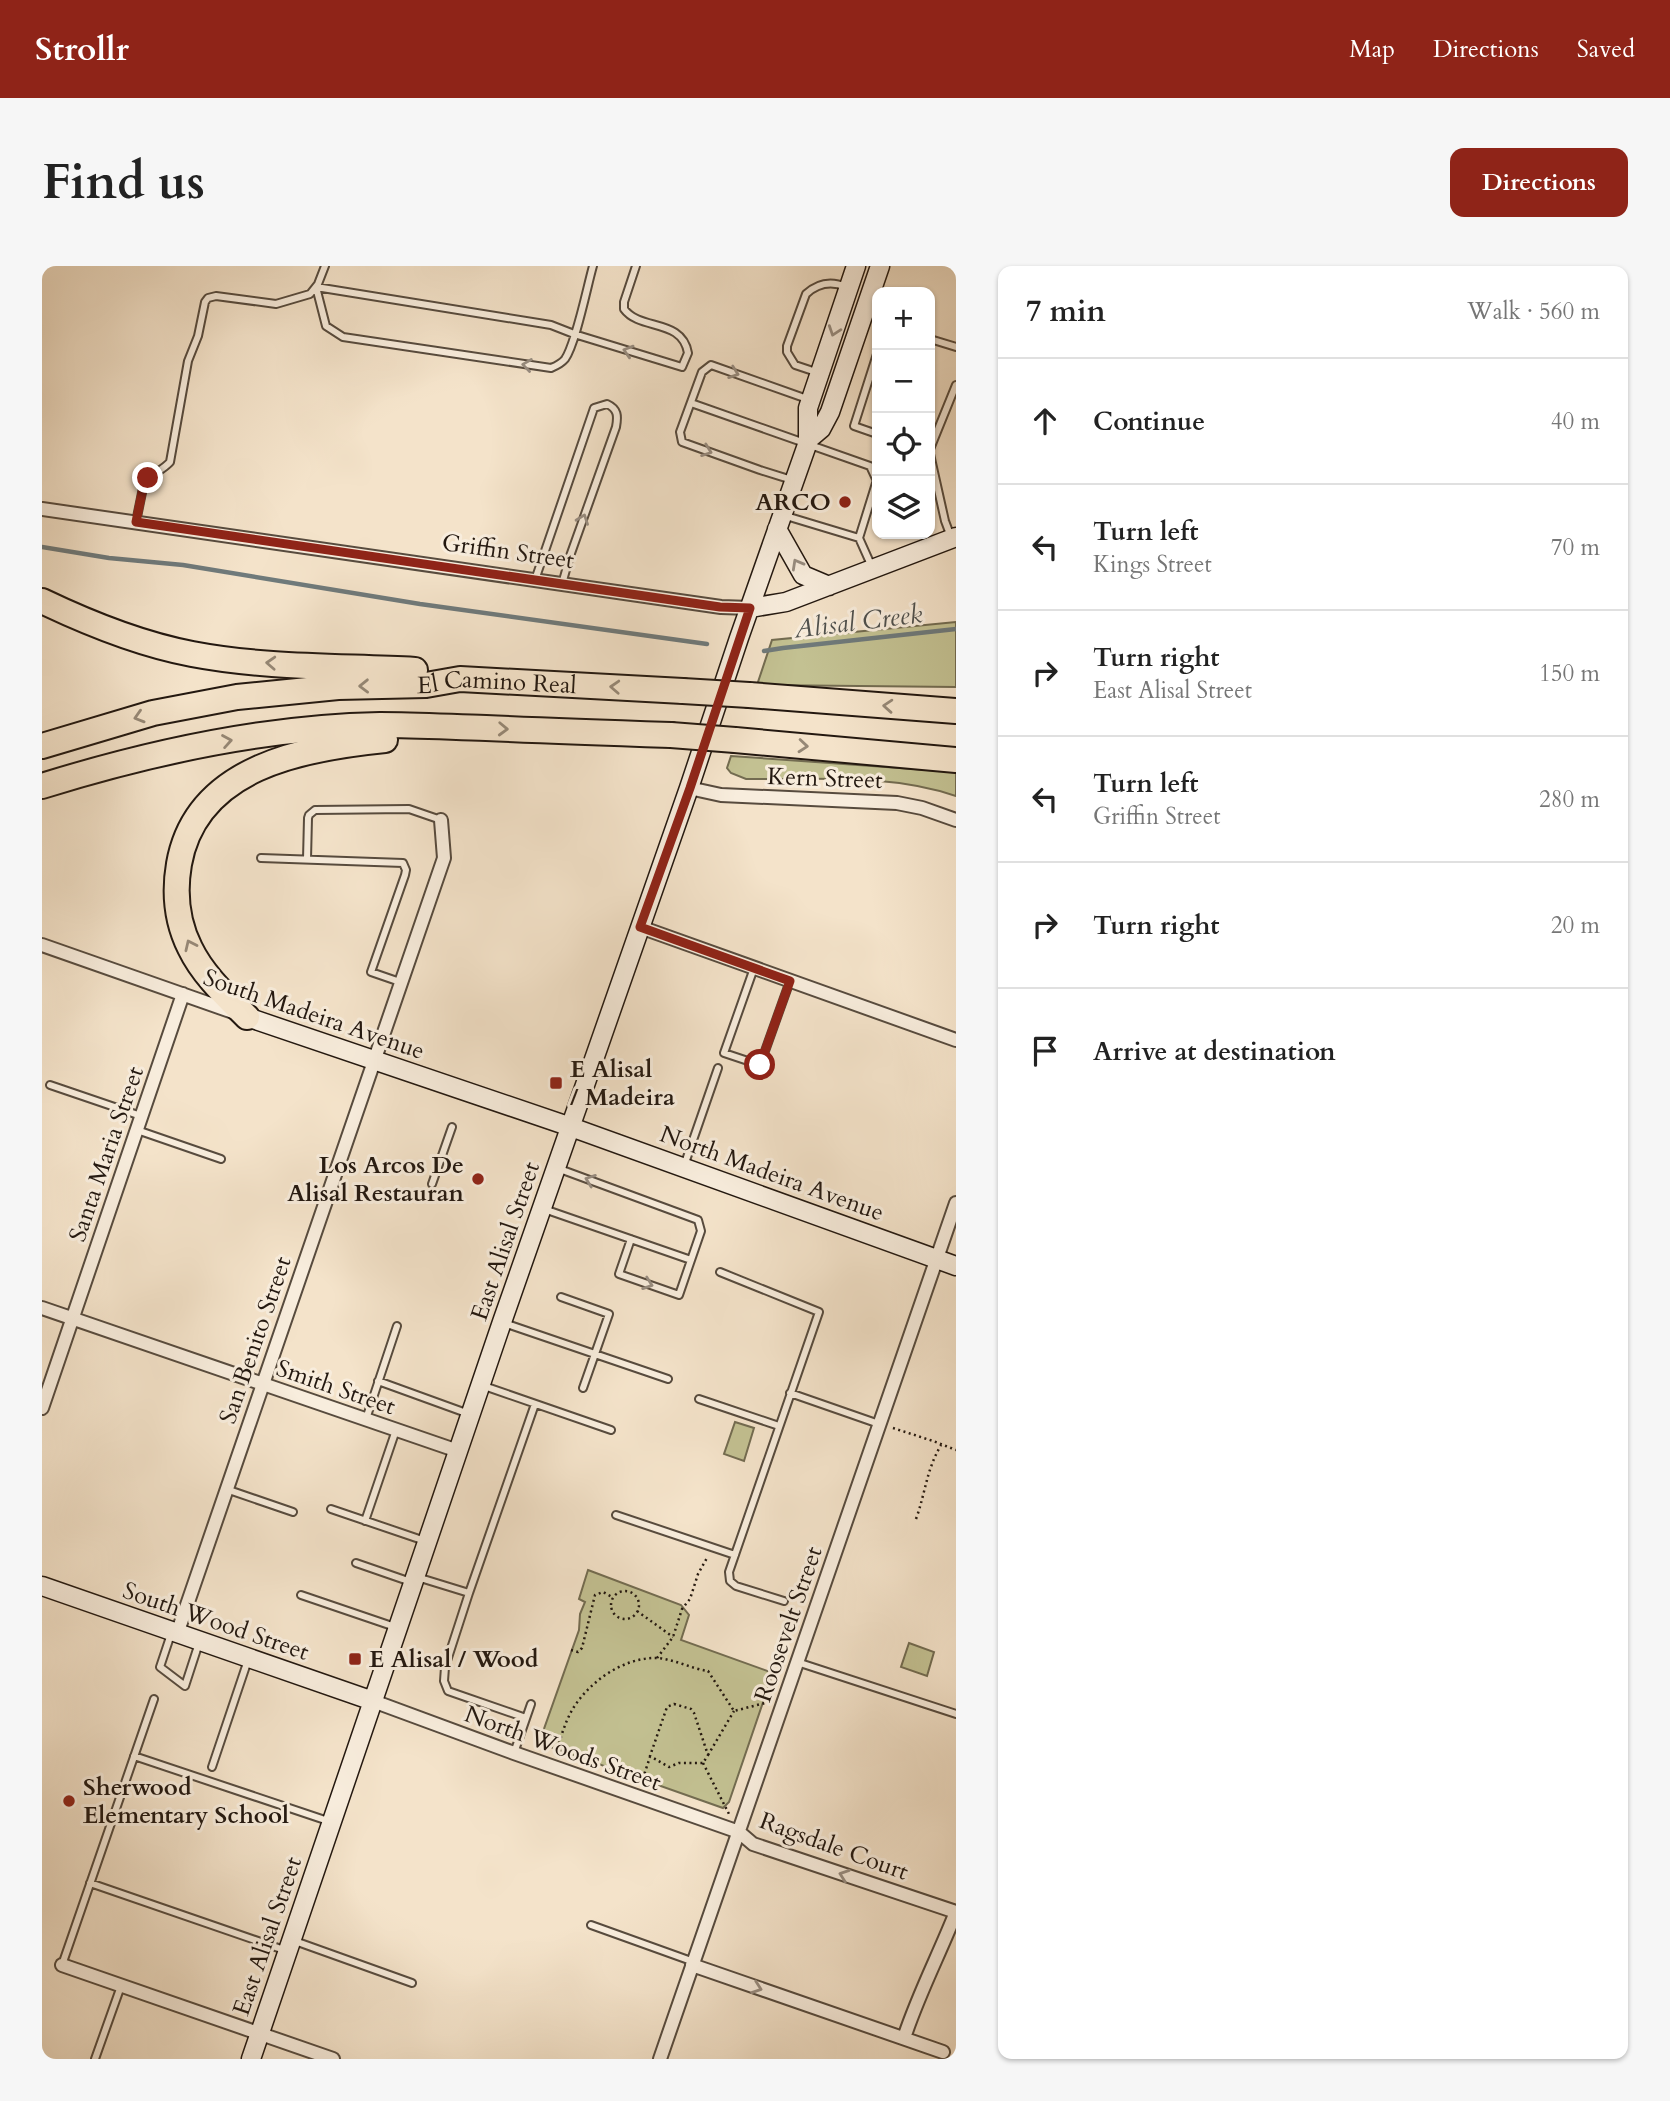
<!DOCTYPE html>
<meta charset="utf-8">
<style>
body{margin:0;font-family:Cardo,serif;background:#f6f6f6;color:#222}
.controls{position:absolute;right:21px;top:21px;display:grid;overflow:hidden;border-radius:14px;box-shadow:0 2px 5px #0004}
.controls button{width:63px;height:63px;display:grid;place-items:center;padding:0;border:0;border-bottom:2px solid #e0e0e0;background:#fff;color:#222;font:35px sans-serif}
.stop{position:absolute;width:21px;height:21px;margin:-16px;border:5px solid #8f2418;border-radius:50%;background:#fff}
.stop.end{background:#8f2418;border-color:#fff;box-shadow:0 2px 7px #0008}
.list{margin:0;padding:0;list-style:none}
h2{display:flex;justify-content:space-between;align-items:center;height:91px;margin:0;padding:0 28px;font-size:30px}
h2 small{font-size:23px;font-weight:400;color:#767676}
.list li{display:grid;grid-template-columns:46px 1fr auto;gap:21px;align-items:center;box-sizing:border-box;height:126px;padding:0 28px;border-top:2px solid #e0e0e0}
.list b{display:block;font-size:26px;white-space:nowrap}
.list p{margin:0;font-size:23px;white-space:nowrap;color:#767676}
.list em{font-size:23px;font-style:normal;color:#767676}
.icon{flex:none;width:38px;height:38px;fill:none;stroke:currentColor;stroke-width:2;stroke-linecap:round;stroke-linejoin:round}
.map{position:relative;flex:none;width:914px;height:1793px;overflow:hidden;border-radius:14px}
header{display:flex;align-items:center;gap:42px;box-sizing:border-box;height:98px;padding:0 35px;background:#8f2418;color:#fff}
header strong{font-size:33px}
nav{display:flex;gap:38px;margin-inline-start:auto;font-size:24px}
.intro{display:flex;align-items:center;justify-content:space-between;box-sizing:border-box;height:168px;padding:0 42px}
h1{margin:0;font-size:49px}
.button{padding:18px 32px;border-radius:14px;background:#8f2418;color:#fff;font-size:24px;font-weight:700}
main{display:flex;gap:42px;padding:0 42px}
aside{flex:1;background:#fff;border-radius:14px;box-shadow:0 2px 5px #0004}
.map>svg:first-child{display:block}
.green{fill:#c3c192;stroke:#736c51;stroke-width:2}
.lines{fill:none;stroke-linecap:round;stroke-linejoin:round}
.stream{stroke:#6f7a7b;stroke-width:4.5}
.lane-casing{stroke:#574b3e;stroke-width:10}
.street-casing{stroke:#574b3e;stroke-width:16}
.secondary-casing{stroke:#231810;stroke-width:21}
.highway-casing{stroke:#231810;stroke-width:28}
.path{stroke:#231810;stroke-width:2.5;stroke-dasharray:2 3.5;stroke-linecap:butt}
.lane{stroke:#f8eddd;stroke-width:6}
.street{stroke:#f8eddd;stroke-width:12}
.secondary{stroke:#f8eddd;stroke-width:18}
.highway{stroke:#f4e3ca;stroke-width:24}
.highway-bridge-casing{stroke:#231810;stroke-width:28;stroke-linecap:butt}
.highway-bridge{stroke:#f4e3ca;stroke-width:24}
.oneway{stroke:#988d81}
.oneway2{stroke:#968876}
.route{stroke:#8f2418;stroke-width:9}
.poi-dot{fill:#8f2418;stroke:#f8eddd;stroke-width:2.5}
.labels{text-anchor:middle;stroke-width:6;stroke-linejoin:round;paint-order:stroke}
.poi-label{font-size:24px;font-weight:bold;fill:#231810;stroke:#f8eddd;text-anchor:start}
.street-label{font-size:24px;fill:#231810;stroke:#f8eddd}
.water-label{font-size:26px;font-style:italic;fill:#4f514e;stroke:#f8eddd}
</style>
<header>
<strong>Strollr</strong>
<nav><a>Map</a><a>Directions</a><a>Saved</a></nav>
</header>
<div class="intro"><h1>Find us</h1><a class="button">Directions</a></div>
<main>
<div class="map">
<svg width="914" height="1793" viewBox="0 0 914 1793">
<rect width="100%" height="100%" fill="#f4e3ca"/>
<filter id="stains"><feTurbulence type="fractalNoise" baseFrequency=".00286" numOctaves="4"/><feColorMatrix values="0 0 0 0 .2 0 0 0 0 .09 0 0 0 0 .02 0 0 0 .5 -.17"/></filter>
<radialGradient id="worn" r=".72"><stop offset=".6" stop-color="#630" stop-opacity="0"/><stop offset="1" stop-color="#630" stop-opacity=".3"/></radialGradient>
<!-- green -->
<path class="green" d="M 914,356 L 914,421 L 715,419 L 730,374 Z
M 689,490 L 914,506 L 914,530 C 847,507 774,514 704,513 L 689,507 L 685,502 Z
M 693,1156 L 712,1162 L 702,1195 L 682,1188 Z
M 546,1304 L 639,1339 L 647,1349 L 639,1374 L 731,1407 L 687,1536 L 681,1542 L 497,1477 L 537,1364 L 538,1348 L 543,1336 L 537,1333 Z
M 867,1377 L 892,1386 L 885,1410 L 859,1401 Z"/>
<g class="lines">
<!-- stream -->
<path class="stream" d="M 0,281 L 67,292 L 141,299 L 378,338 L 665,378
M 722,385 L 741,382 L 914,363"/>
<!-- lane casing -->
<g class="lane-casing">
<path id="lane" d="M 551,0 C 545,21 534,77 523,93 C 519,98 514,100 509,102 L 301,71 L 284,60 L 274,21 L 509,59 L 532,68 L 640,101 L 646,87 C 640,52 598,65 582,43 L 582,36 L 594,0
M 888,73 L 914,81
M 835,88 L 812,160 L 835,168
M 774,106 L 753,99 L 745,86 L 745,80 L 764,28 C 776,17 790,15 804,21
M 649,137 L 828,200 L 835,215
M 888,183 L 914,119
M 888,188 L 903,255 L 909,271
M 750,214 L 718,204 L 640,176 L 638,166 L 660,106 L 669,99 L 768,134
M 744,250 L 817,272 L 830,301
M 94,256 L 102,217 C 109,208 121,204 128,196 L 146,95 L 156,70 L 163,36 L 166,32 L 174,30 L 234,38 L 268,28 L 276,18 L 283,0
M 817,272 L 835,214
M 493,314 L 552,142 L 565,138 C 576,143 576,150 574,161 L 528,290 L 520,318
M 219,592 L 361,597 L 364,604 L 363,609 L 329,706 L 358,716
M 265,593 L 266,552 L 267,549 L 273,544 L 367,543 L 399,554
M 712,702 L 682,787 L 718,799 L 748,715
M 8,819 L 99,850
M 95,864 L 179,893
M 642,900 L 676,802
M 515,902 L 656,954 L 659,965 L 637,1029 L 577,1008 L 589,973
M 390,918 L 410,861
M 502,943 L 649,994
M 678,1006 L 777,1046 L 687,1306 L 688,1315 L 694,1320 L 742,1335
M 519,1031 L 567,1048 L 541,1122
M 462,1057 L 626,1113
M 336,1115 L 427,1148
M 442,1120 L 569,1164
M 748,1127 L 837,1158
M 657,1133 L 737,1160
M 324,1153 L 355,1060
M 184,1223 L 251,1246
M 289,1243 L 383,1275
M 574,1249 L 693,1289
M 323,1255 L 354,1164
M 314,1297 L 369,1316
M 375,1311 L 427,1327
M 259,1329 L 353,1361
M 129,1368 L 118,1401 L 143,1420 L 157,1377
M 755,1396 L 914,1448
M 484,1452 L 406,1425 L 402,1415 L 403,1401 L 427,1327 L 493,1138
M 472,1487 L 489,1438
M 92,1490 L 286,1555
M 170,1501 L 206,1394
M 48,1617 L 245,1685
M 549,1659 L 652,1696
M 250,1674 L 370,1717
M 20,1699 L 112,1433
M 53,1793 L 79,1720"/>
</g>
<!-- street casing -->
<g class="street-casing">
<path id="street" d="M 0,243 L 679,341 L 708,342
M 647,522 L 679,529 L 855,537 L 880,542 L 914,554
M 598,661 L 914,774
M 0,679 L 191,746
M 0,1042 L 416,1185
M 0,1142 L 141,728
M 135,1368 L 402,592 L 399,554
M 331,1435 L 472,1487 L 697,1566 L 711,1578 L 914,1646
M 20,1699 L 291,1793
M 650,1699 L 901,1786
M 862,1772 C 876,1729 897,1689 914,1646
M 618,1793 L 914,937"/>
</g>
<!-- secondary casing -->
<g class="secondary-casing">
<path id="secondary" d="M 766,174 L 779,163 L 788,146 L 838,0
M 735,263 L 761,309 L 787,320
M 708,342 L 744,336 L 914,271
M 205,751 L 529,861 L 914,1000
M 0,1320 L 331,1435
M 209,1793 L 460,1056 L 647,522 L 697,372 L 766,176 L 766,142 L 814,0"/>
</g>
<!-- highway casing -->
<g class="highway-casing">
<g id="highway">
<path d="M 0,335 C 48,358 97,378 150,388 C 223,402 299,400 373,404"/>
<path d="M 707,429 L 914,445"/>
<path d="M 693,474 L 914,494"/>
<path id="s1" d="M 0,480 L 111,447 L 195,431 L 296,421 L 384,419 L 418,413 L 641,425"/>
<path d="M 0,520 C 109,486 223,461 338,459 C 373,459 409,461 444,462 C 505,465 567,467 629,469"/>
<path d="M 205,751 C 184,730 161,709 148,682 C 135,656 132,627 137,598 C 154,501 261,482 343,474"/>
</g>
</g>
<!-- path -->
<path class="path" d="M 851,1162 L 891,1175 L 914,1184
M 874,1253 C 884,1225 884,1205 899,1179
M569 1339a14 14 0 1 1 28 0a14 14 0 1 1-28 0Z
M 595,1345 L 631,1371
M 529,1384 L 536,1386 L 540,1382 L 553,1329 L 561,1326 L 570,1331
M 615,1392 L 631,1371 L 640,1343 L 648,1333 L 656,1308 L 666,1290
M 632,1438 L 649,1443 L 652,1447 L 666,1489 L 661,1497 L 637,1497 L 627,1501 L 608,1490 L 625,1441 Z
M 514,1488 C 518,1474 522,1459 529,1446 C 545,1417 580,1392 613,1392 C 630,1392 650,1403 666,1405 L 692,1445 L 727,1436
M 666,1489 L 692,1445
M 661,1497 L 687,1548
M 599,1518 L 608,1491"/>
<!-- lane -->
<use href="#lane" class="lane"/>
<!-- street -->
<use href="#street" class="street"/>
<!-- secondary -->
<use href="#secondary" class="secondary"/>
<!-- highway -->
<use href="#highway" class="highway"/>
<!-- highway-bridge casing -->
<g class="highway-bridge-casing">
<path id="highway-bridge" d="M 641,425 L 707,429
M 629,469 L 693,474"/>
</g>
<!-- highway-bridge -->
<use href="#highway-bridge" class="highway-bridge"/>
</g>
<!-- one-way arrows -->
<defs><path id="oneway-chevron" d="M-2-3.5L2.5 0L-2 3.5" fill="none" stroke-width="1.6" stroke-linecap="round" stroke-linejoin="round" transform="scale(1.75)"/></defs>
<g class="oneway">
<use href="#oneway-chevron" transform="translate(792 65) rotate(109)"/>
<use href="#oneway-chevron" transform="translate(586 85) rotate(-163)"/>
<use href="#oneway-chevron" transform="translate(485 99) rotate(-172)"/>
<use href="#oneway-chevron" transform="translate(692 107) rotate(19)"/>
<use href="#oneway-chevron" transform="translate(665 185) rotate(20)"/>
<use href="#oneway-chevron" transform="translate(541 253) rotate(-70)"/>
<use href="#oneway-chevron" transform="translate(755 298) rotate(-119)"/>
<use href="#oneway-chevron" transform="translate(548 914) rotate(-160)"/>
<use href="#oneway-chevron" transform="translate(606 1018) rotate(19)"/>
<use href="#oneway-chevron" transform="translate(802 1609) rotate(-161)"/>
<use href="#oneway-chevron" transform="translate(715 1722) rotate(19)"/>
</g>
<g class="oneway2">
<use href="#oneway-chevron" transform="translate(229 397) rotate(-177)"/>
<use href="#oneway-chevron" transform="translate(322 420) rotate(179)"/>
<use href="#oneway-chevron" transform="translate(573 421) rotate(-177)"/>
<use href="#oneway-chevron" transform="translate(846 440) rotate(-176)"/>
<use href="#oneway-chevron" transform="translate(97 451) rotate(163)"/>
<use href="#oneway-chevron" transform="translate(461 463) rotate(2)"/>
<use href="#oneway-chevron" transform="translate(185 475) rotate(-10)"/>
<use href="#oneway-chevron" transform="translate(761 480) rotate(5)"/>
<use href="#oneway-chevron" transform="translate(148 679) rotate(-115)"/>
</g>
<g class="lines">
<!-- route -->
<path class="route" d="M 106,212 L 102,217 L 94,256 L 678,341 L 708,342 L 648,522 L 598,661 L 748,715 L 718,799"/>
</g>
<!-- markers -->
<g class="poi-dot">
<circle cx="803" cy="236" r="7"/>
<rect x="507" y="810" width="14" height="14" rx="3.5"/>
<circle cx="436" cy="913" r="7"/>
<rect x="306" y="1386" width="14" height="14" rx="3.5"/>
<circle cx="27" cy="1535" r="7"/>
</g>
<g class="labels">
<!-- poi labels -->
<g class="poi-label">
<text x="789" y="244" text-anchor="end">ARCO</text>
<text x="528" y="811">E Alisal<tspan x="528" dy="28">/ Madeira</tspan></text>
<text x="422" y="907" text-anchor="end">Los Arcos De<tspan x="422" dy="28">Alisal Restauran</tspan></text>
<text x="327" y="1401">E Alisal / Wood</text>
<text x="41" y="1529">Sherwood<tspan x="41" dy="28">Elementary School</tspan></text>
</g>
<!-- street labels -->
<g class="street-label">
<text transform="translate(466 285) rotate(8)" y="8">Griffin Street</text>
<text dy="8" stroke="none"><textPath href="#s1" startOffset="462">El Camino Real</textPath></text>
<text transform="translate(783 512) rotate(2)" y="8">Kern Street</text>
<text transform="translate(272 748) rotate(19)" y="8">South Madeira Avenue</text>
<text transform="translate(64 888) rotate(-71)" y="8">Santa Maria Street</text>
<text transform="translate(730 907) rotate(20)" y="8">North Madeira Avenue</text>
<text transform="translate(463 975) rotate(-71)" y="8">East Alisal Street</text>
<text transform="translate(213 1074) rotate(-71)" y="8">San Benito Street</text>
<text transform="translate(294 1121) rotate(19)" y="8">Smith Street</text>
<text transform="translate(174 1355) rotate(19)" y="8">South Wood Street</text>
<text transform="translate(746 1358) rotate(-71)" y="8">Roosevelt Street</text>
<text transform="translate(521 1482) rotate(20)" y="8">North Woods Street</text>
<text transform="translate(792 1580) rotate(20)" y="8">Ragsdale Court</text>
<text transform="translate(225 1670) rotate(-71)" y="8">East Alisal Street</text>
</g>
<!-- water labels -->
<g class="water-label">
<text transform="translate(816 355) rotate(-7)" y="9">Alisal Creek</text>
</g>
</g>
<rect width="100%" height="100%" filter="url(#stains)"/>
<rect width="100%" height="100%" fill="url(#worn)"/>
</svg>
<div class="controls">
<button>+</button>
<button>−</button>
<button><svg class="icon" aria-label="locate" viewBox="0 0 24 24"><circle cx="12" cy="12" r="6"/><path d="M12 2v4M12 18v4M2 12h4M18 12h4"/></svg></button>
<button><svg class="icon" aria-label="layers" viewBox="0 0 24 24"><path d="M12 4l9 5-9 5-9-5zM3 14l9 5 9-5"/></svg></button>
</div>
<div class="stop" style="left:718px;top:799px"></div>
<div class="stop end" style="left:106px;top:212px"></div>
</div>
<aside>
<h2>7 min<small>Walk · 560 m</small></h2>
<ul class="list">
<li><svg class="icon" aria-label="ahead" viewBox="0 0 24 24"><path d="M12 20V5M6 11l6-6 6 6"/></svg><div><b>Continue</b></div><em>40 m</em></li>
<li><svg class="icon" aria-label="left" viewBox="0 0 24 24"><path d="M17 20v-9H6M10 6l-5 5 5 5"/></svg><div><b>Turn left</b><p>Kings Street</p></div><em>70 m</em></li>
<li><svg class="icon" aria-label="right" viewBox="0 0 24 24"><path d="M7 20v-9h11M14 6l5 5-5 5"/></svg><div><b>Turn right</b><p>East Alisal Street</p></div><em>150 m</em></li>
<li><svg class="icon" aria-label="left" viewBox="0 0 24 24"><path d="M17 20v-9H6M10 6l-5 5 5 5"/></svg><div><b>Turn left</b><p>Griffin Street</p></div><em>280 m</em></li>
<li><svg class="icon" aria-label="right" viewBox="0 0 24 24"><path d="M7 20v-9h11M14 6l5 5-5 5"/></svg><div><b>Turn right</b></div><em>20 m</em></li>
<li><svg class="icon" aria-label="arrive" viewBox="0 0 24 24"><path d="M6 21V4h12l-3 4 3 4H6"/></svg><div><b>Arrive at destination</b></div></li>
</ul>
</aside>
</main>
